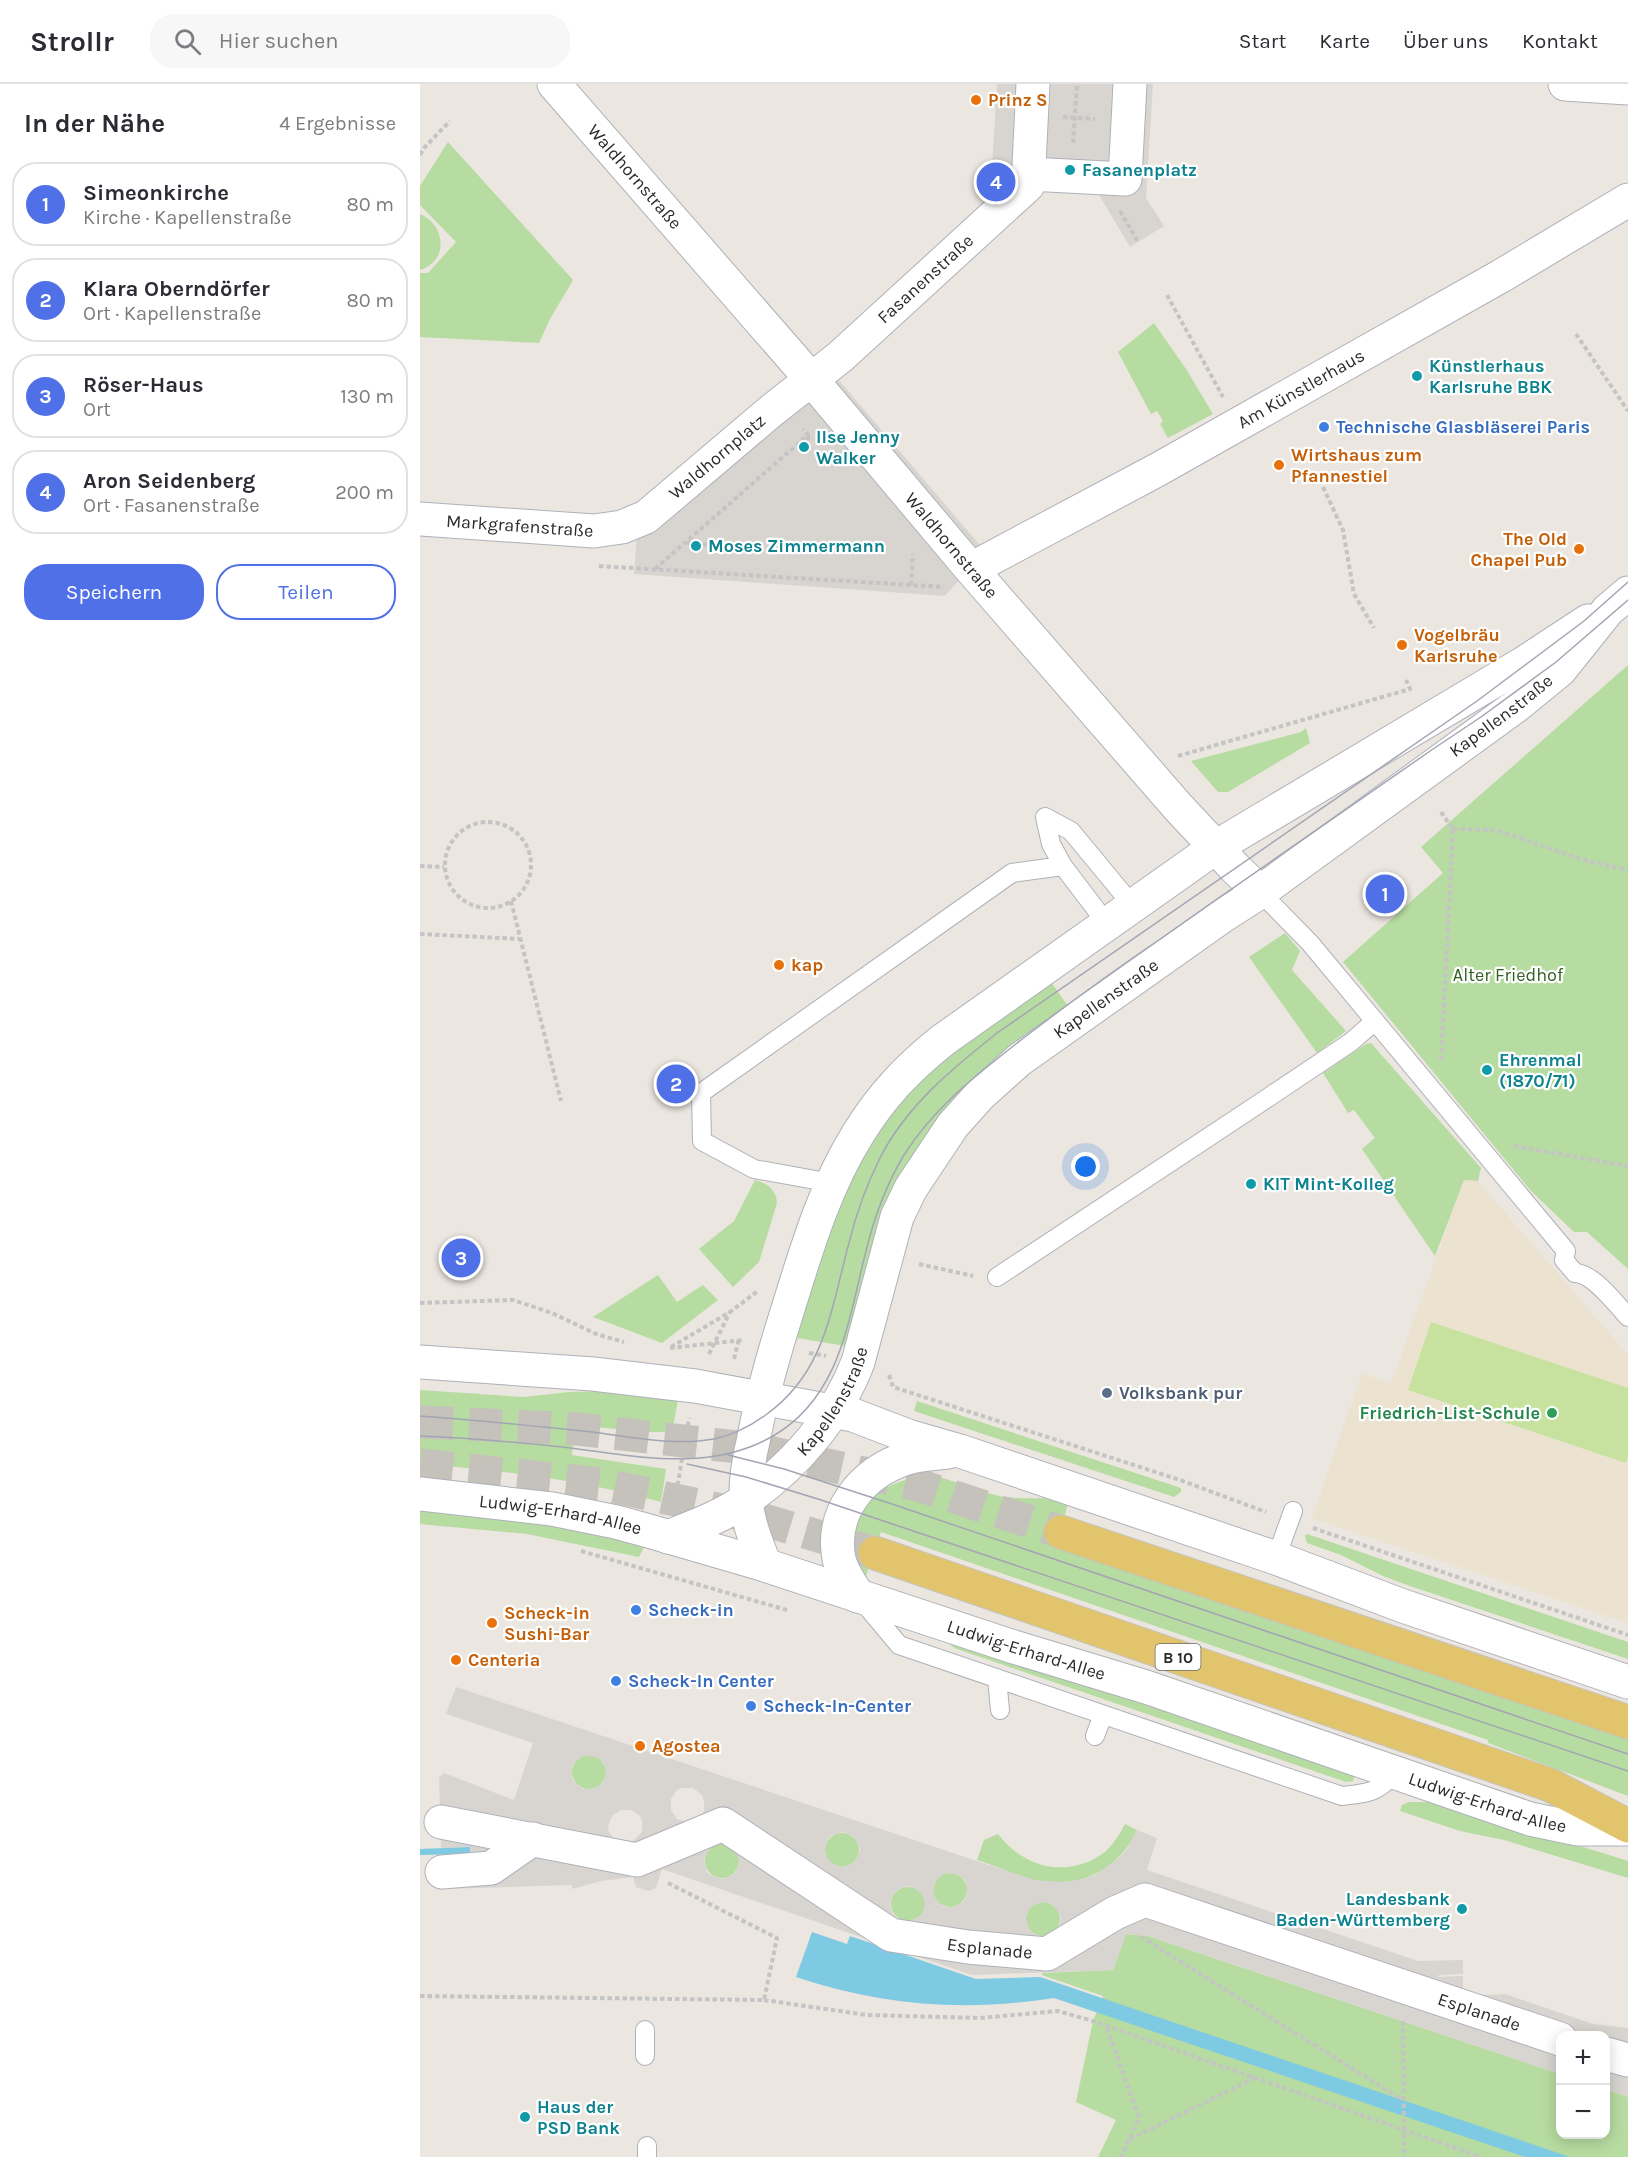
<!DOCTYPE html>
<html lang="de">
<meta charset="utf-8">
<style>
body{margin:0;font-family:Karla,sans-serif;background:#f7f7f7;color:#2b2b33}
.controls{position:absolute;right:18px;bottom:18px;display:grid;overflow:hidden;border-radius:12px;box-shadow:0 3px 15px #0003}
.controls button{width:54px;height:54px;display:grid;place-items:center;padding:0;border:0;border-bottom:2px solid #e1e1e2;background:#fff;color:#2b2b33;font:30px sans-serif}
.you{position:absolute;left:666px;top:1083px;width:21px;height:21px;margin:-15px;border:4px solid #fff;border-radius:50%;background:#1a73e8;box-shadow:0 0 0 9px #1a73e833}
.badge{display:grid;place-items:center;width:39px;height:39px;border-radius:50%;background:#5070e7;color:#fff;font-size:20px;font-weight:700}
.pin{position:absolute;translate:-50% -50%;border:3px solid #fff;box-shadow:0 2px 6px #0006}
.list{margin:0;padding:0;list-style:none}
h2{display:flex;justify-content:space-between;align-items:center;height:78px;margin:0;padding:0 24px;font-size:26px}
h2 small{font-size:20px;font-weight:400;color:#7c7c81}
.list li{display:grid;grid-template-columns:39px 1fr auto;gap:18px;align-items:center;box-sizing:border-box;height:84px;margin:0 12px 12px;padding:0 12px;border:2px solid #e1e1e2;border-radius:24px}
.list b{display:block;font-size:22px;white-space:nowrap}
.list p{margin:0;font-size:20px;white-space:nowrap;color:#7c7c81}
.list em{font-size:20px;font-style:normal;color:#7c7c81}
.actions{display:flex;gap:12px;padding:18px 24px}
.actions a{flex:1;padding:14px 0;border:2px solid #5070e7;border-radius:24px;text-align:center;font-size:21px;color:#5070e7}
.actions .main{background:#5070e7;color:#fff}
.icon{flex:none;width:33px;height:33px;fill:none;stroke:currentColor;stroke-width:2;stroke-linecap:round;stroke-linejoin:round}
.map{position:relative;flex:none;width:1208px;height:2073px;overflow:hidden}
header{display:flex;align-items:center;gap:36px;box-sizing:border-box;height:84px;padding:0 30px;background:#fff;border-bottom:2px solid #e1e1e2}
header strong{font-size:28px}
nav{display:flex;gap:33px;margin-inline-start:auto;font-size:21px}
.search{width:420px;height:54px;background:#f7f7f7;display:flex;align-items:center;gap:15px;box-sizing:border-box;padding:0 21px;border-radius:24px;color:#7c7c81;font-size:22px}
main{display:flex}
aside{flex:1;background:#fff}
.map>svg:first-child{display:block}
.education{fill:#ebe2d0}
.green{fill:#b7dca1}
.pitch{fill:#c7e29e}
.plaza{fill:#d8d5d1;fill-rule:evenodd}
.water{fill:#7dcae2}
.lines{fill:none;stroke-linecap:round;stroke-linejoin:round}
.primary-tunnel{stroke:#c5c1bb;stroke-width:33;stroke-dasharray:33 16;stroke-linecap:butt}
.lane-casing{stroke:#afb1ba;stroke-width:20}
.street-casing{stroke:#afb1ba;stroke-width:35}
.secondary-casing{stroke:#afb1ba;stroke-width:35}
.primary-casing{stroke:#c4c4c4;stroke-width:35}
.path{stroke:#c4c4c4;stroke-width:4;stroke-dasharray:4.5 3;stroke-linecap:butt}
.lane{stroke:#fff;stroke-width:18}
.street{stroke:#fff;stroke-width:33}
.secondary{stroke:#fff;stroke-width:33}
.primary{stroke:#e2c46d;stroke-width:33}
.tram{stroke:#a2a5b3;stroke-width:1.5}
.food-dot{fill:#e8710a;stroke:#fff;stroke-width:2}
.culture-dot{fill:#0f9aa8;stroke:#fff;stroke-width:2}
.shop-dot{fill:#3f7fe0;stroke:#fff;stroke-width:2}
.service-dot{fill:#5c6f8a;stroke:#fff;stroke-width:2}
.leisure-dot{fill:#2e9e5b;stroke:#fff;stroke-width:2}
.labels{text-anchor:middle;stroke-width:4.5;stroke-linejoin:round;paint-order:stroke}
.shield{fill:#fff;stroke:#6b6b6b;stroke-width:1.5}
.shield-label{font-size:16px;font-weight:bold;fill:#2b2b2b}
.food-label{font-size:18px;font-weight:bold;fill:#c56008;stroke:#fff;text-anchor:start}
.culture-label{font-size:18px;font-weight:bold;fill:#0d838f;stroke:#fff;text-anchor:start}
.street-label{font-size:18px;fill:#2b2b2b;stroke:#fff}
.shop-label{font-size:18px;font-weight:bold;fill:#366cbe;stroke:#fff;text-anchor:start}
.park-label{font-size:18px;fill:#316122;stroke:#fff}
.service-label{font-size:18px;font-weight:bold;fill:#4e5e75;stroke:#fff;text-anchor:start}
.leisure-label{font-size:18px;font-weight:bold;fill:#27864d;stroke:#fff;text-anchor:end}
</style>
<header>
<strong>Strollr</strong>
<div class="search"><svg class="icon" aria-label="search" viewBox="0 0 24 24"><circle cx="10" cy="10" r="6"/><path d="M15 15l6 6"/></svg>Hier suchen</div>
<nav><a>Start</a><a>Karte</a><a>Über uns</a><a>Kontakt</a></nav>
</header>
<main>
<aside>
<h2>In der Nähe<small>4 Ergebnisse</small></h2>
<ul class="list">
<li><span class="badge">1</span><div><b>Simeonkirche</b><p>Kirche · Kapellenstraße</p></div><em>80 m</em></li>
<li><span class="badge">2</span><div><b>Klara Oberndörfer</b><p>Ort · Kapellenstraße</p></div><em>80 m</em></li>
<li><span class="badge">3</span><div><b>Röser-Haus</b><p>Ort</p></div><em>130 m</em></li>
<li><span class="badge">4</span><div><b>Aron Seidenberg</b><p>Ort · Fasanenstraße</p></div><em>200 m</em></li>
</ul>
<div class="actions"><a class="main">Speichern</a><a>Teilen</a></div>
</aside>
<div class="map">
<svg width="1208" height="2073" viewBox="0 0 1208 2073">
<rect width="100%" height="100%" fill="#ebe6df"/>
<!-- education -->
<path class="education" d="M 1044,1096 L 1058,1097 L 1208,1271 L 1208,1539 L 892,1434 L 942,1289 L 971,1300 Z"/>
<!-- green -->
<path class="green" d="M 28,58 L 153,196 L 130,235 L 119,259 L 0,253 L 0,189 L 8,189 L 36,158 L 0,121 L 0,102 Z
M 0,130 C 26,141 29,177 0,186 Z
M 734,239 L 766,285 L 793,330 L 748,354 L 740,340 L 743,337 L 737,327 L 731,330 L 698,268 Z
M 1208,581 L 1208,1185 L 1167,1148 L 1154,1148 L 1111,1107 L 923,878 L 1023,789 L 1001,763 Z
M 886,644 L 890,659 L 808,708 L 798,708 L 771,677 L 881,648 Z
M 865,849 L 880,867 L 872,886 L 926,947 L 897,969 L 829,873 Z
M 631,898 L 652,928 L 542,1013 L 432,1263 L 377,1254 L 400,1174 L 418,1126 L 440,1079 L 482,1014 L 527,970 Z
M 951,959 L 1061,1084 L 1058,1097 L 1044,1096 L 1015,1172 L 942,1065 L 955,1054 L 934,1026 L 928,1029 L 903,989 L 946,960 Z
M 335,1096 C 348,1100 356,1105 357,1119 L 339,1178 L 313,1203 L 279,1165 L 314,1137 Z
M 238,1191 L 257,1218 L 283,1201 L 298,1216 L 242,1259 L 173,1233 Z
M 0,1306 L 103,1313 L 149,1308 L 188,1307 L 258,1316 L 252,1348 L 228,1348 L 155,1341 L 152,1371 L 246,1385 L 241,1418 C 162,1396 82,1386 0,1380 Z
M 497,1317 L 761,1404 L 761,1408 L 754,1413 L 494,1327 Z
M 509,1391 C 532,1395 553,1406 575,1411 C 600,1417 625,1412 649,1416 L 636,1462 L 1208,1654 L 1208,1712 L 1068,1659 L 1068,1656 L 461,1448 L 446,1492 L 445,1498 L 440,1495 C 437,1484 431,1470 432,1459 C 435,1414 469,1396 509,1391 Z
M 0,1427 C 76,1433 151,1441 224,1463 L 219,1473 L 107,1450 L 0,1440 Z
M 887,1450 L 1208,1558 L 1208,1575 L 987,1501 L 963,1492 L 921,1471 L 887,1459 L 885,1452 Z
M 532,1558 L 634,1588 L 935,1689 L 933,1697 L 926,1698 L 534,1564 L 529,1559 Z
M152 1688a17 17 0 1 1 34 0a17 17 0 1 1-34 0Z
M 989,1718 L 1008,1718 L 1030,1722 L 1186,1770 L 1208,1777 L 1208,1794 L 1084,1756 L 1040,1747 L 980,1727 L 982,1721 Z
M 705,1740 L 717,1746 C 700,1786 656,1807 614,1796 C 595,1791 576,1782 557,1776 L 564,1756 L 578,1750 C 603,1783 646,1795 682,1770 C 692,1763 699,1751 705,1740 Z
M405 1766a17 17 0 1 1 34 0a17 17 0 1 1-34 0Z
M285 1777a17 17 0 1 1 34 0a17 17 0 1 1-34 0Z
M513 1806a17 17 0 1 1 34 0a17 17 0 1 1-34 0Z
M471 1820a17 17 0 1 1 34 0a17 17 0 1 1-34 0Z
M606 1835a17 17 0 1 1 34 0a17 17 0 1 1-34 0Z
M 706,1850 L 728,1852 L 1140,1990 L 1140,2050 L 1186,2050 L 1186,2005 L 1208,2013 L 1208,2073 L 678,2073 L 696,2036 L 656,2018 L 673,1937 L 683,1912 L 622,1891 L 622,1889 L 693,1886 Z"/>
<!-- pitch -->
<path class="pitch" d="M 1011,1238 L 1208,1304 L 1208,1372 L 1206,1379 L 988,1306 Z"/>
<!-- plaza -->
<path class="plaza" d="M 577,0 L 733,0 L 726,114 L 744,142 L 710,163 L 676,106 L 605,103 L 571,100 Z
M 399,273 L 565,467 L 525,512 L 214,490 L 219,420 Z
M 36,1603 L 614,1796 L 642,1798 L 658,1796 L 675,1791 L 699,1774 L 707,1765 L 717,1746 L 737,1754 L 727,1786 L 998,1877 L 1043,1876 L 1043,1890 L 1019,1891 L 1018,1893 L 1043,1892 L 1043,1912 L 1085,1910 L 1173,1940 L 1208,1944 L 1208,2013 L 1186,2005 L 1186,1952 L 1140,1952 L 1140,1990 L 728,1852 L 706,1850 L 693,1886 L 552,1891 L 242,1785 L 236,1804 L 229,1807 L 216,1803 L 213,1793 L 181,1797 L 152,1805 L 152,1801 L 22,1805 L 21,1771 L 50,1770 L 50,1763 L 21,1764 L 19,1693 L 24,1689 L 94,1716 L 113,1659 L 26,1630 ZM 164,1671 L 179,1674 L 185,1683 L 186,1688 L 183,1699 L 174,1705 L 163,1705 L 154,1698 L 152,1693 L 152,1683 L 155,1678 ZM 262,1704 L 273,1704 L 282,1711 L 284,1716 L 284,1727 L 281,1732 L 267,1738 L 257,1735 L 251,1726 L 251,1715 L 257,1706 ZM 201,1726 L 212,1726 L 220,1732 L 222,1737 L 222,1748 L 211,1759 L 195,1756 L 189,1748 L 188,1742 L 192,1732 ZM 423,1748 L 433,1752 L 439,1761 L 440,1766 L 436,1776 L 432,1780 L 422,1783 L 412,1779 L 405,1771 L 405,1765 L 408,1755 L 412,1751 ZM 302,1760 L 307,1761 L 316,1767 L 319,1777 L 316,1788 L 312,1791 L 302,1795 L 291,1791 L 287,1788 L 284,1777 L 288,1767 L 292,1763 ZM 526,1789 L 537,1790 L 545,1796 L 547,1802 L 547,1812 L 544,1817 L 535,1823 L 524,1823 L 516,1816 L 514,1811 L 513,1806 L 517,1795 ZM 488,1802 L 498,1806 L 504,1815 L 505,1820 L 502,1830 L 498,1834 L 487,1837 L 477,1834 L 473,1830 L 470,1820 L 474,1810 L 478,1806 ZM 624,1818 L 634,1822 L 640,1830 L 641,1836 L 637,1846 L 628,1852 L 623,1853 L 617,1852 L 609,1845 L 606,1835 L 609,1825 L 613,1821 Z"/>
<!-- water -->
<path class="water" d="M 50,1763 L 50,1770 L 0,1771 L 0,1765 Z
M 392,1848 L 427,1860 L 430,1852 L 556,1895 L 620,1893 L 1150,2073 L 1105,2073 L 634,1914 C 544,1928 463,1922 376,1893 Z"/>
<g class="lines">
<!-- primary-tunnel -->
<path class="primary-tunnel" d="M 0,1338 L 157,1345 L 335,1365 L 498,1401 L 641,1448
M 0,1381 L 181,1400 L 334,1433 L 455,1469"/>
<!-- lane casing -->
<g class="lane-casing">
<path id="lane" d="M 840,808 L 890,859 L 1146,1167 L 1144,1176 L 1155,1189 C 1173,1189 1196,1220 1208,1233
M 687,840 L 643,782 L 631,760 L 625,733 L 651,747 L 713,822
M 412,1099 L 334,1085 L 282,1057 L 281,1009 L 592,789 L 643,782
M 577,1193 L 840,1019 L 931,958 L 955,937
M 856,1474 L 873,1427
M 443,1518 L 479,1561 L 922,1712 C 949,1709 956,1709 976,1689
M 577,1594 L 580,1626
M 675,1652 L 683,1631
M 225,1946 L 225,1972
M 227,2073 L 227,2062"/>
</g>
<!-- street casing -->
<g class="street-casing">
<g id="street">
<path id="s1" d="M 134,0 L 391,295 L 551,485 L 758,723 L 815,784 L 840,808"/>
<path d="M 1145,0 L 1208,4"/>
<path d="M 609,90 L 705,95 L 710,0"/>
<path id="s2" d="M 0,435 L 174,447 L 202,443 L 226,433 L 351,327 L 420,273 L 608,101 L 613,0"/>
<path id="s3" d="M 551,485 L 737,386 L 1081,192 L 1208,116"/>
<path id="s4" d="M 21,1738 L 217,1776 L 303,1740 L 471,1851 L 548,1863 L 627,1870 L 695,1829 L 725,1816 L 1140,1955"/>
<path d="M 22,1788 L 71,1784 L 113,1755"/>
<path d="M 1186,1970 L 1208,1976"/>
</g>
</g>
<!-- secondary casing -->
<g class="secondary-casing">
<g id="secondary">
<path d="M 0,1278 L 173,1290 L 275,1302 L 433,1331 L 488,1352 L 540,1367 L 856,1474 L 983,1522 L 1208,1598"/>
<path id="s5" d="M 0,1410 L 132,1425 L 196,1438 L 229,1447 L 345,1481 L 594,1563 L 726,1603 L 1110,1735 L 1158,1745 L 1208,1745"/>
<path id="s6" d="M 248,1453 C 275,1442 303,1432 327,1415 C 375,1382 417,1333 438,1278 L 477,1133 L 491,1104 L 533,1041 L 560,1011 L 599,976 L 804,831 L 840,808 L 1096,622 L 1140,586 L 1188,526 L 1208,509"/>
<path d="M 345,1481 C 337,1460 328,1439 326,1416 C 325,1395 329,1374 334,1353 C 341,1316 351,1280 362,1244 C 383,1178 401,1109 438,1050 C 462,1011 488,984 523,956 L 796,763 L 1104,579 L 1168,537"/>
<path d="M 438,1512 C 431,1500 422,1489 419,1475 C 410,1427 443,1388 487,1374 C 500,1370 515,1370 528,1368"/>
</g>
</g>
<!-- primary casing -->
<g class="primary-casing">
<path id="primary" d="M 641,1448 L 1208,1638
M 455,1469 L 1130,1701 L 1208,1742"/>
</g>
<!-- path -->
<path class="path" d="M 643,33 L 675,35
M 653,59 L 657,0
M 0,71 L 4,64 L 30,37
M 700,127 L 718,158
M 747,211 L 803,313
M 1156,250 L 1208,327
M 388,352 L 388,368
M 903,403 L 923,446 L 934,510 L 954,544
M 268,457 L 274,467 L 289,458
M 179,482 L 524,503
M 235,485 L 388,351 L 383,345
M 491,501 L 493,470
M 758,672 L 990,605 L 986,596
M 1021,728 L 1033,745 L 1021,976
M25 781a43 43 0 1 1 86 0a43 43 0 1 1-86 0Z
M 1033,745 L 1076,746 L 1164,776 L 1208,786
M 0,782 L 24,783
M 91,817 L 141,1017
M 0,850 L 100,855
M 1094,1062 L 1208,1082
M 499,1180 L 553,1192
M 0,1219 L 93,1216 L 132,1229 L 176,1250 L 204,1258
M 251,1263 L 310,1228 L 338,1207
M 250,1264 L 323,1256
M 389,1269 L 406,1272
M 289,1270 L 310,1228
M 314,1275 L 319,1255
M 469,1291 L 473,1303 L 760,1396 L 846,1428
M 255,1416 L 269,1334
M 893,1444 L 1208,1551
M 161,1467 L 367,1526
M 721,1853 L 983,2016
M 0,1912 L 344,1916 L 357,1854 L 248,1799
M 344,1916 L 447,1931 L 560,1934 L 638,1927 L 673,1937 L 1061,2073
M 983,1937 L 984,2073
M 687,1944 L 719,2034 L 701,2073
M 710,2055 L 835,1994"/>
<!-- lane -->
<use href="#lane" class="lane"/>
<!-- street -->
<use href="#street" class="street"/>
<!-- secondary -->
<use href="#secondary" class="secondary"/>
<!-- primary -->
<use href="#primary" class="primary"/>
<!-- tram -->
<path class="tram" d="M 0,1332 C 57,1336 115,1342 172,1348 C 212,1353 254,1362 294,1355 C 313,1351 331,1342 347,1330 C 406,1287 411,1224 429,1159 C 436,1130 447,1100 460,1074 C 487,1021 532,985 577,949 L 1057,617 L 1164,537 L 1208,498
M 0,1352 C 47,1354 94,1358 142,1363 C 212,1371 287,1390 353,1352 C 420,1313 428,1238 445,1171 C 453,1137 466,1101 484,1071 C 516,1020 564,985 610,949 C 651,918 693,887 736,858 C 828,793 921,729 1013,665 L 1061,633 L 1136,578 L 1208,516
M 308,1371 L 364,1385 L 469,1419 L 1208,1670
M 267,1380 L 326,1393 L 398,1415 L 1208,1687"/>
</g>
<!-- markers -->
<g class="food-dot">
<circle cx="556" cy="16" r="6"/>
<circle cx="859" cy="381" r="6"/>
<circle cx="1159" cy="465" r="6"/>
<circle cx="982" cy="561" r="6"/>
<circle cx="359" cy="881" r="6"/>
<circle cx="72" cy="1539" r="6"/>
<circle cx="36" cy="1576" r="6"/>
<circle cx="220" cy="1662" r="6"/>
</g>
<g class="culture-dot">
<circle cx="650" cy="86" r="6"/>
<circle cx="997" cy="292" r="6"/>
<circle cx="384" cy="363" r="6"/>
<circle cx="276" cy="462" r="6"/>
<circle cx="1067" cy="986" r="6"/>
<circle cx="831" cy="1100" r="6"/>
<circle cx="1042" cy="1825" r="6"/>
<circle cx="105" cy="2033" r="6"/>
</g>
<g class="shop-dot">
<circle cx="904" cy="343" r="6"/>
<circle cx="216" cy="1526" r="6"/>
<circle cx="196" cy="1597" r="6"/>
<circle cx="331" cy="1622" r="6"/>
</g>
<circle class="service-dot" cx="687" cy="1309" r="6"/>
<circle class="leisure-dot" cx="1132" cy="1329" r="6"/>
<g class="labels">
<!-- shield labels -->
<rect class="shield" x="735.5" y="1560" width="45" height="26" rx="4.5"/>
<g class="shield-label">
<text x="758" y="1579">B 10</text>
</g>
<!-- food labels -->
<g class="food-label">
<text x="568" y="22">Prinz S</text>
<text x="871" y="377">Wirtshaus zum<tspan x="871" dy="21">Pfannestiel</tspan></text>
<text x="1147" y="461" text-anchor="end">The Old<tspan x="1147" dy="21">Chapel Pub</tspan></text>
<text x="994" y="557">Vogelbräu<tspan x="994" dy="21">Karlsruhe</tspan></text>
<text x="371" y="887">kap</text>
<text x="84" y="1535">Scheck-in<tspan x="84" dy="21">Sushi-Bar</tspan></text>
<text x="48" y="1582">Centeria</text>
<text x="232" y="1668">Agostea</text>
</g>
<!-- culture labels -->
<g class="culture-label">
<text x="662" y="92">Fasanenplatz</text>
<text x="1009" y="288">Künstlerhaus<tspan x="1009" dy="21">Karlsruhe BBK</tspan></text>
<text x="396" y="359">Ilse Jenny<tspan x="396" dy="21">Walker</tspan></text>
<text x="288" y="468">Moses Zimmermann</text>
<text x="1079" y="982">Ehrenmal<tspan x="1079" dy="21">(1870/71)</tspan></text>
<text x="843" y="1106">KIT Mint-Kolleg</text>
<text x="1030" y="1821" text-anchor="end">Landesbank<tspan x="1030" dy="21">Baden-Württemberg</tspan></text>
<text x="117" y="2029">Haus der<tspan x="117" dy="21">PSD Bank</tspan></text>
</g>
<!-- street labels -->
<g class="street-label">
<text dy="6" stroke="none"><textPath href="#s1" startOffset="123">Waldhornstraße</textPath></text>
<text dy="6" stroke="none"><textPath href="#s2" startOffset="596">Fasanenstraße</textPath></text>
<text dy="6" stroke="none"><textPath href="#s3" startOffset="376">Am Künstlerhaus</textPath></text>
<text dy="6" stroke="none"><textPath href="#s2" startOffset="322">Waldhornplatz</textPath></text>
<text dy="6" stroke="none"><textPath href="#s2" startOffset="100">Markgrafenstraße</textPath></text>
<text dy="6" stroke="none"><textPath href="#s1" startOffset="609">Waldhornstraße</textPath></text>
<text dy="6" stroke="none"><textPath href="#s6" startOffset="1210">Kapellenstraße</textPath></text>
<text dy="6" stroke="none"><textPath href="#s6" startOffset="724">Kapellenstraße</textPath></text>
<text dy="6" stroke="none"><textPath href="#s6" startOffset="220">Kapellenstraße</textPath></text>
<text dy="6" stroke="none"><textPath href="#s5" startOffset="142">Ludwig-Erhard-Allee</textPath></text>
<text dy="6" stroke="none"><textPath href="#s5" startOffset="628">Ludwig-Erhard-Allee</textPath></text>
<text dy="6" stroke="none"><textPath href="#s5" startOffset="1114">Ludwig-Erhard-Allee</textPath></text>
<text dy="6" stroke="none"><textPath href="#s4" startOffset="594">Esplanade</textPath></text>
<text dy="6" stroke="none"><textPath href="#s4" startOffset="1116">Esplanade</textPath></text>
</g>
<!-- shop labels -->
<g class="shop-label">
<text x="916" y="349">Technische Glasbläserei Paris</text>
<text x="228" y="1532">Scheck-in</text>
<text x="208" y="1603">Scheck-In Center</text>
<text x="343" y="1628">Scheck-In-Center</text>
</g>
<!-- park labels -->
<g class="park-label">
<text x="1088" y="897">Alter Friedhof</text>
</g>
<!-- service labels -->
<g class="service-label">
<text x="699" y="1315">Volksbank pur</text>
</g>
<!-- leisure labels -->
<g class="leisure-label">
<text x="1120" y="1335">Friedrich-List-Schule</text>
</g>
</g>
</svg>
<div class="controls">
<button>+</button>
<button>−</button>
</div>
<div class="you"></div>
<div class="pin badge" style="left:965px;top:810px">1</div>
<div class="pin badge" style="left:256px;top:1000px">2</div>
<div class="pin badge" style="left:41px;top:1174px">3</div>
<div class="pin badge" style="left:576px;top:98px">4</div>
</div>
</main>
